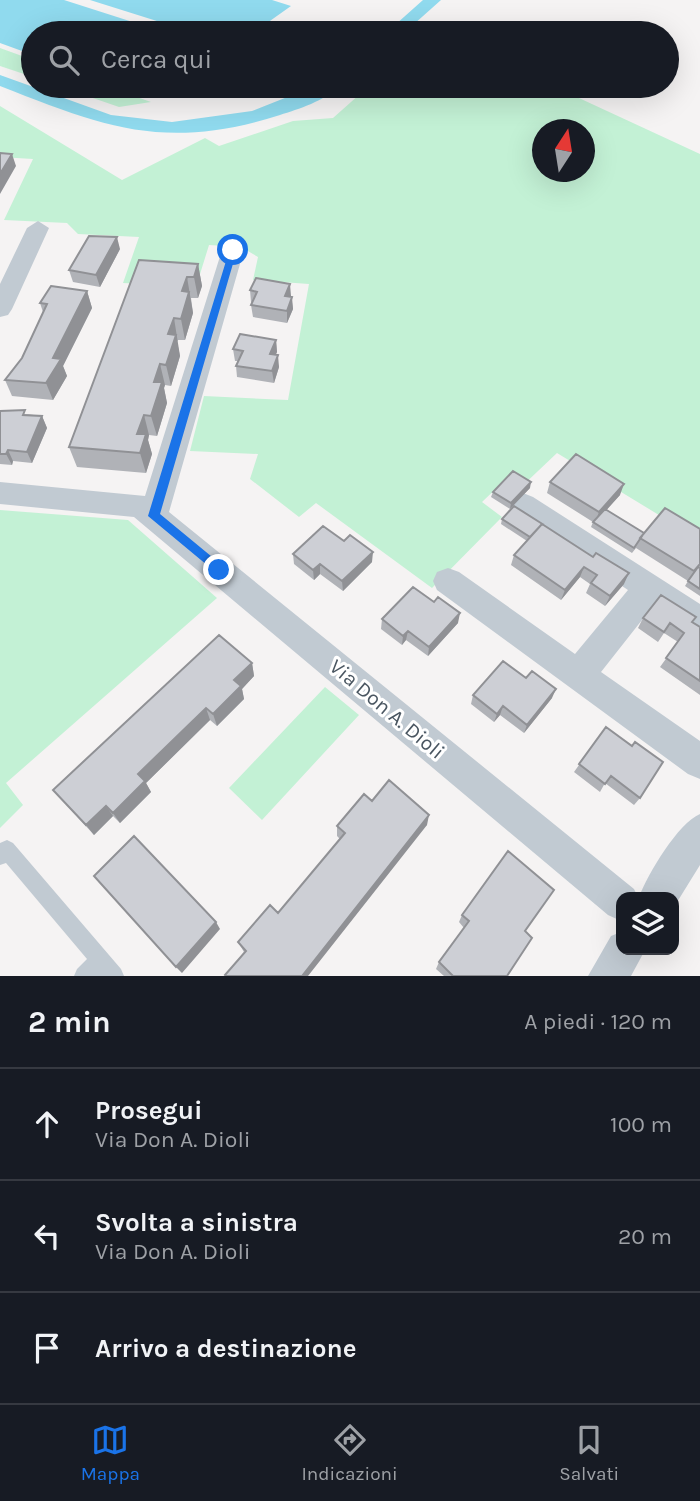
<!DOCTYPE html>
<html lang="it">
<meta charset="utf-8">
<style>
body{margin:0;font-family:Karla,sans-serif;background:#20242c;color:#f1f3f6}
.controls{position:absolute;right:21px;bottom:21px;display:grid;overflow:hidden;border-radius:14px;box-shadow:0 7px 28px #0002}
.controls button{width:63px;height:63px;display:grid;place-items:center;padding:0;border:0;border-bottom:2px solid #363941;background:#171b24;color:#f1f3f6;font:35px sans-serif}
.compass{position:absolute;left:532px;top:119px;width:63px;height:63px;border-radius:50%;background:#171b24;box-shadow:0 7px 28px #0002;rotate:12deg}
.stop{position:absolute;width:21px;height:21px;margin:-16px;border:5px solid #1a73e8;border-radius:50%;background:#fff}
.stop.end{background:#1a73e8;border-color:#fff;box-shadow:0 2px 7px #0008}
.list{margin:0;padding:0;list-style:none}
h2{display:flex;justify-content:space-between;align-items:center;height:91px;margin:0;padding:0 28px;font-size:30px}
h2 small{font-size:23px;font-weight:400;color:#9ea1a6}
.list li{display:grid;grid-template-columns:46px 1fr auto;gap:21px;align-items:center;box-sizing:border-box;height:112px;padding:0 28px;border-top:2px solid #363941}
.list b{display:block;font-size:26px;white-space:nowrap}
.list p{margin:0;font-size:23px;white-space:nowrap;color:#9ea1a6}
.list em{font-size:23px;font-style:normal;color:#9ea1a6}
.icon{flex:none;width:38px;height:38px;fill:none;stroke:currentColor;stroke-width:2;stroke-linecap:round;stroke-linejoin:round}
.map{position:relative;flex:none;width:700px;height:976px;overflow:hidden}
.search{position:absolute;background:#171b24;box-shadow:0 7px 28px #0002;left:21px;right:21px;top:21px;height:77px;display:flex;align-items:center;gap:18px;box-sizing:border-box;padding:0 24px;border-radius:38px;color:#9ea1a6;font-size:26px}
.sheet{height:427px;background:#171b24}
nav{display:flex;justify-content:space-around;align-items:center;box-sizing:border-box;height:98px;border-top:2px solid #363941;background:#171b24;font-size:19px;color:#9ea1a6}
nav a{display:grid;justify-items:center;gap:4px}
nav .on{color:#1a73e8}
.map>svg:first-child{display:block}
.green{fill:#c3f1d5;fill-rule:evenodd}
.water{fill:#90daee}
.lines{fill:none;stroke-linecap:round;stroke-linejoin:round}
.canal{fill:#90daee;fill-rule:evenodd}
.lane{fill:#c1cad2;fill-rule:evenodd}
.street{fill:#c1cad2;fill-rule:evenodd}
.wall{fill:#b0b2b7}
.shaded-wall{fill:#909195}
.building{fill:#cdcfd5;stroke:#909195;stroke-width:2}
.route{fill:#1a73e8}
.labels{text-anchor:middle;stroke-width:6;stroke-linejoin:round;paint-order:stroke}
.street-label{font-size:21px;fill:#4a5661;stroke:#fff}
</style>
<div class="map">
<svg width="700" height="976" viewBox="0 0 700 976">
<rect width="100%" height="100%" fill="#f5f3f3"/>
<!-- green -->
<path class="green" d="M 0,48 L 33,60 L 33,77 L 0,66 Z
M 58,86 L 105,86 L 151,102 L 119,107 Z
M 369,86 L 553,86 L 700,154 L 700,540 L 557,453 L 518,490 L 504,481 L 482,502 L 502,517 L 432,588 L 316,503 L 299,517 L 250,479 L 258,454 L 190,451 L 204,396 L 288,400 L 309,284 L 253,280 L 258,257 L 241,247 L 209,245 L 196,287 L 123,283 L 139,237 L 78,234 L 67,223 L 4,220 L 33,159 L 0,157 L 0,106 L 122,180 L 205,138 L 219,146 L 293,121 L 333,118 ZM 542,130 L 584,130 L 584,172 L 542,172 Z
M 0,510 L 128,520 L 217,598 L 6,783 L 23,805 L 0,828 Z
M 325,687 L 359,715 L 262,820 L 229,788 Z"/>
<!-- water -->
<path class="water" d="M 0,0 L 64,0 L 167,33 L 33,33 L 33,55 L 0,43 Z
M 90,0 L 272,0 L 291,6 L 253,33 L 195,33 Z"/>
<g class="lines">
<!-- canal -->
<path class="canal" d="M 423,0 L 441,0 L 404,33 L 386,33 Z
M 0,75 L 111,115 L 172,122 L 252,111 L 315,86 L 337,86 C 326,101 298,109 280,115 C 165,151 107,128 0,86 Z"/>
<!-- lane -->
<path class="lane" d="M 7,840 L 13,843 L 121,969 L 124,976 L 74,976 L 77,969 L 87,959 L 6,863 L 0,865 L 0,843 Z"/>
<!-- street -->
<path class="street" d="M 38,221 L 49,228 L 12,309 L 8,315 L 0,317 L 0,284 L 27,228 Z
M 233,243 L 241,245 L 244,250 L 169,512 L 634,889 L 638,897 L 621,897 L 621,921 L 608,915 L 134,517 L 0,504 L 0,482 L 145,496 L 222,250 L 225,245 Z
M 523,493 L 533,497 L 700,604 L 700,635 L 653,606 L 601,672 L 700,741 L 700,779 L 688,774 L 437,590 L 433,581 L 437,572 L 448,568 L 459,572 L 575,654 L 628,590 L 513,513 L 509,505 L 513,497 Z
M 700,814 L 700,865 L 674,907 L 674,897 L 639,897 C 648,874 678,823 700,814 Z
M 621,932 L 621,950 L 645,950 L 631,976 L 588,976 L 611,936 Z"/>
</g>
<!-- wall -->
<path class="wall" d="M 120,249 L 100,287 L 73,282 L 69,270 Z
M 139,260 L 198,264 L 202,286 L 198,298 L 191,298 L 193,313 L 185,340 L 178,340 L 177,342 L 180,356 L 171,386 L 165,385 L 164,388 L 167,403 L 157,436 L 149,435 L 148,440 L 152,454 L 146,473 L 77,467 L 69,447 Z
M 250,290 L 291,296 L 293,309 L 287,323 L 253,317 L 251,305 L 253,303 L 251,302 Z
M 87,291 L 92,308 L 63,366 L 67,376 L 53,400 L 12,396 L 5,380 L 22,358 L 43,312 L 40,303 Z
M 276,340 L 277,352 L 275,355 L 279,367 L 274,383 L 237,377 L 236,366 L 238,361 L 235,361 L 233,349 Z
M 0,411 L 42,416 L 47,428 L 32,463 L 13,461 L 12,465 L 0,464 Z
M 550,482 L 620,495 L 606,510 L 644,533 L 700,529 L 700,596 L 685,586 L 688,581 L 636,548 L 632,553 L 591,527 L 593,522 L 547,493 Z
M 530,488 L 510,509 L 491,497 L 493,492 Z
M 502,519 L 544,526 L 624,584 L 605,606 L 586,593 L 590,584 L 580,577 L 561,600 L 511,565 L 514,555 L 527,541 L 501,524 Z
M 293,554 L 372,562 L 343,591 L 320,574 L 314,580 L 294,564 Z
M 696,617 L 692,622 L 700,627 L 700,695 L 660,667 L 678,642 L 664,633 L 658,642 L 638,628 L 643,618 Z
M 382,619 L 458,623 L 428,656 L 406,640 L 402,645 L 381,629 Z
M 252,663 L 254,676 L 242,689 L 244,699 L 217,726 L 210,720 L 146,783 L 151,792 L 120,823 L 113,816 L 94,835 L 53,790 Z
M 473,695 L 552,698 L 524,733 L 500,715 L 494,722 L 471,704 Z
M 606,727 L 640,798 L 634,805 L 605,783 L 600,792 L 574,772 Z
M 372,801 L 427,825 L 244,952 L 238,942 L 278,913 L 340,839 L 337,836 L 337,826 Z
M 462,915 L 525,931 L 507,976 L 444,976 L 436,969 L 439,962 L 464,928 L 459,922 Z"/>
<!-- shaded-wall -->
<path class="shaded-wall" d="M 12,154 L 16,166 L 0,194 L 0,174 Z
M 117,237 L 120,249 L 100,287 L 96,275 Z
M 198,264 L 202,286 L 198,298 L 194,277 Z
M 187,277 L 193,313 L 185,340 L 181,319 L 182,291 Z
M 290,284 L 291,296 L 286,308 L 285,296 Z
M 87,291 L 92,308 L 63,366 L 67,376 L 53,400 L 46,383 L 53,358 Z
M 292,297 L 293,309 L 287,323 L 287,311 Z
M 174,318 L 180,356 L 171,386 L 166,365 L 168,334 Z
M 276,340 L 277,352 L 271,365 L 270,354 Z
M 278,355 L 279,367 L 274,383 L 272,371 Z
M 160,364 L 165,385 L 164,388 L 167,403 L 157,436 L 151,416 L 154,382 Z
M 144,415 L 149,435 L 148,440 L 152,454 L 146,473 L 140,453 L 137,434 Z
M 42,416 L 47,428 L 32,463 L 27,452 Z
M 8,450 L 13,461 L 12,465 L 6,454 Z
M 531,482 L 530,488 L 510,509 L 511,503 Z
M 624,484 L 620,495 L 595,523 L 599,512 Z
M 373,552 L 372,562 L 343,591 L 342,581 Z
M 320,564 L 320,574 L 314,580 L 313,570 Z
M 584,567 L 580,577 L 561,600 L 565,590 Z
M 629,573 L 624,584 L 605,606 L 610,596 Z
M 460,613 L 458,623 L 428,656 L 429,647 Z
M 408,631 L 406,640 L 402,645 L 403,636 Z
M 252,663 L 254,676 L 242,689 L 244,699 L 217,726 L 213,714 L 234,680 Z
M 556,689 L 552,698 L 524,733 L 527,725 Z
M 503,706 L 500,715 L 494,722 L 497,714 Z
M 206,708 L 210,720 L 146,783 L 151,792 L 120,823 L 113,813 L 138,774 Z
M 106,806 L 113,816 L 94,835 L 86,825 Z
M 429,815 L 427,825 L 308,976 L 302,976 Z
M 216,922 L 220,929 L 182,973 L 176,967 Z"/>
<!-- building -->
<path class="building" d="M 0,153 L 12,154 L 0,174 Z
M 89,236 L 117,237 L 96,275 L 69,270 Z
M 139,260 L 198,264 L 194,277 L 187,277 L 182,291 L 189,292 L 181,319 L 174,318 L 168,334 L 176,335 L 166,365 L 160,364 L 154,382 L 162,382 L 151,416 L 144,415 L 137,434 L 146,434 L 140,453 L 69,447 Z
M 256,278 L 290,284 L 285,296 L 292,297 L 287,311 L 251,305 L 257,292 L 250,290 Z
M 51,286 L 87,291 L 53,358 L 61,359 L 46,383 L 5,380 L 22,358 L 47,304 L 40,303 Z
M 240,334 L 276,340 L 270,354 L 278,355 L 272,371 L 236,366 L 243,351 L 233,349 Z
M 25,410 L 23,415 L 42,416 L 27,452 L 8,450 L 6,454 L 0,454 L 0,411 Z
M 576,454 L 624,484 L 599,512 L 550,482 Z
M 513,471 L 531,482 L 511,503 L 493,492 Z
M 514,506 L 544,525 L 542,524 L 530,537 L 502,519 Z
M 665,508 L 700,529 L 700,564 L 694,571 L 640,538 Z
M 605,509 L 644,533 L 634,548 L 593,522 Z
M 542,524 L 593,557 L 596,553 L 629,573 L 610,596 L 591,583 L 597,575 L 584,567 L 565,590 L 514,555 Z
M 323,526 L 344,541 L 350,535 L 373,552 L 342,581 L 320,564 L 313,570 L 293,554 Z
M 698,567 L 700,568 L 700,589 L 688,581 Z
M 413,587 L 434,602 L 438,597 L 460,613 L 429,647 L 408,631 L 403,636 L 382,619 Z
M 661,595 L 696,617 L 692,622 L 700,627 L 700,681 L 666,658 L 684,633 L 670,623 L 664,632 L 643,618 Z
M 219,635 L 252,663 L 234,680 L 241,686 L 213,714 L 206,708 L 138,774 L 145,781 L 113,813 L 106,806 L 86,825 L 53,790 Z
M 503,661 L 526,678 L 532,671 L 556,689 L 527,725 L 503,706 L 497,714 L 473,695 Z
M 606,727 L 632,746 L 635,742 L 663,762 L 640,798 L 611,776 L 605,784 L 579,764 Z
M 389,780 L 429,815 L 302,976 L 226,976 L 225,975 L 246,951 L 238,942 L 270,905 L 278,913 L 345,833 L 337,826 L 364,794 L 372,801 Z
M 134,836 L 216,922 L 176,967 L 94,876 Z
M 508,851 L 554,890 L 525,931 L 532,938 L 507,976 L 453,976 L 439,962 L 469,921 L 462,915 Z"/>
<!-- route -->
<path class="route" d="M 230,248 L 237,250 L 160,514 L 223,566 L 223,574 L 219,575 L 148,516 Z"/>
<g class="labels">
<!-- street labels -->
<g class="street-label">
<text transform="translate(387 709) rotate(40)" y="7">Via Don A. Dioli</text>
</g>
</g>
</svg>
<div class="controls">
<button><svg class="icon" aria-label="layers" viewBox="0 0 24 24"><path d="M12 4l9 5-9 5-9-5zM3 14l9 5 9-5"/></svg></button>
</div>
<svg class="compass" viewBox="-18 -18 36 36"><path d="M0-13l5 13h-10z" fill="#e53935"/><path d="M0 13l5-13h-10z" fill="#9ea1a6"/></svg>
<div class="stop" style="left:233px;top:250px"></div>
<div class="stop end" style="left:219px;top:570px"></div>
<div class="search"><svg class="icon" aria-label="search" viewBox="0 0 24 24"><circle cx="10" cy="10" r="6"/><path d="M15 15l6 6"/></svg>Cerca qui</div>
</div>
<section class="sheet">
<h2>2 min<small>A piedi · 120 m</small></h2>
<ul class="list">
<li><svg class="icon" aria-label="ahead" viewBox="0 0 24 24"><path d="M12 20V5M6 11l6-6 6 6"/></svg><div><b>Prosegui</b><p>Via Don A. Dioli</p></div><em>100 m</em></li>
<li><svg class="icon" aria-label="left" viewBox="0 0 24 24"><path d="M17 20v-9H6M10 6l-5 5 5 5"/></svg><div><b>Svolta a sinistra</b><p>Via Don A. Dioli</p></div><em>20 m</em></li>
<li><svg class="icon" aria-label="arrive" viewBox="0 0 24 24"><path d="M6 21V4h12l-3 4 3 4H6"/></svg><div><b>Arrivo a destinazione</b></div></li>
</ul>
</section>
<nav>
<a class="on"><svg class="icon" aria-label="map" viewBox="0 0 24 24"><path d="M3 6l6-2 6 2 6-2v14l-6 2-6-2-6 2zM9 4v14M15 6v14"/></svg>Mappa</a>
<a><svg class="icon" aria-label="directions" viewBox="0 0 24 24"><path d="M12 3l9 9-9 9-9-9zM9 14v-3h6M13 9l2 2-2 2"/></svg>Indicazioni</a>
<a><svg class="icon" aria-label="saved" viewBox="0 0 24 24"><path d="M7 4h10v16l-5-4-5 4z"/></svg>Salvati</a>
</nav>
